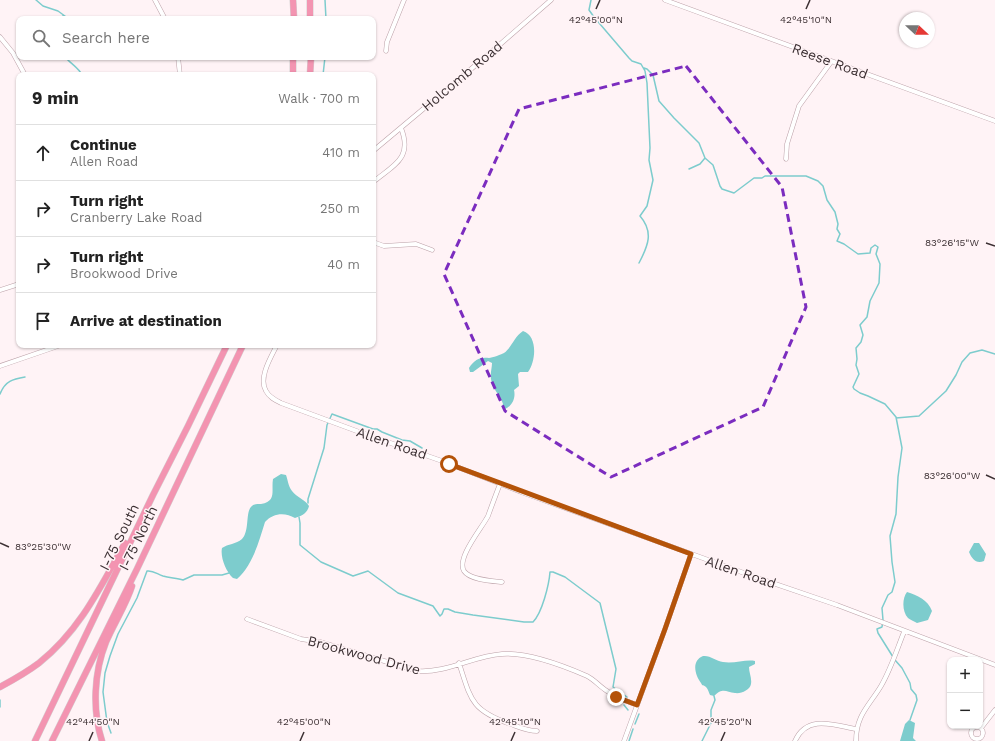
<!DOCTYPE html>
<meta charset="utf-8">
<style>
body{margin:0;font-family:"Work Sans",sans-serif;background:#f2f2f2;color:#222}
.controls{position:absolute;right:12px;bottom:12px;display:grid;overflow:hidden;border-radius:8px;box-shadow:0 1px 3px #0004}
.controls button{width:36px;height:36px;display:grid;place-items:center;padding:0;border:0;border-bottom:1px solid #e0e0e0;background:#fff;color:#222;font:20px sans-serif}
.compass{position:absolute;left:899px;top:12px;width:36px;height:36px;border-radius:50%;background:#fff;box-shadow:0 1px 3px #0004;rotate:112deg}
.stop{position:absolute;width:12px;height:12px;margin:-9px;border:3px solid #b45309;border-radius:50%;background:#fff}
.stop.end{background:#b45309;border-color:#fff;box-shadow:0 1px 4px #0008}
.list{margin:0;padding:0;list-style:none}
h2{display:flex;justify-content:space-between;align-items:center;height:52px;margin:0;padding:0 16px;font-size:17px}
h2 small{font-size:13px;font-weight:400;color:#767676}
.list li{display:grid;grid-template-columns:26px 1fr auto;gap:12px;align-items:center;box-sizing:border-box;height:56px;padding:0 16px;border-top:1px solid #e0e0e0}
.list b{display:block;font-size:15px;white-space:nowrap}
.list p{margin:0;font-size:13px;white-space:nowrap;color:#767676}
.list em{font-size:13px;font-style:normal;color:#767676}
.icon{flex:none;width:22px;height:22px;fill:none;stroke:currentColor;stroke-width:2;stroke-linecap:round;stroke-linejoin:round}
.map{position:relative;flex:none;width:995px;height:741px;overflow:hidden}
.search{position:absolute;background:#fff;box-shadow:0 1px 3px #0004;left:16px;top:16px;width:360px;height:44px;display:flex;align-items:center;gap:10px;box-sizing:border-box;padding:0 14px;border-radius:8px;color:#767676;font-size:15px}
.panel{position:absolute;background:#fff;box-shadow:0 1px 3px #0004;left:16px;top:72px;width:360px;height:276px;border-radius:8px}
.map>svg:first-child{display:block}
.water{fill:#7dcccd}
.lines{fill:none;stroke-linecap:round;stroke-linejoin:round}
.stream{stroke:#7dcccd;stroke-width:1.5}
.minor-casing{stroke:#bca1a8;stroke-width:5}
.highway-casing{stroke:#d4d1d2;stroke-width:7}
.minor{stroke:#fff;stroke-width:4}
.highway{stroke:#f394b1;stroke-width:6}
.route{stroke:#b45309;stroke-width:5}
.marked{fill:none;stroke:#7b2cbf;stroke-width:3;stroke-dasharray:8 5;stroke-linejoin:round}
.ticks{fill:none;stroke:#3c3033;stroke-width:1.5}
.labels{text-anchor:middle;stroke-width:3;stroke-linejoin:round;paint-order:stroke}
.street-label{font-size:14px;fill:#3c3033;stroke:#fff3f6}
.ticks-label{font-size:10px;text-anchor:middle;fill:#3c3033;stroke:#fff3f6;stroke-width:3;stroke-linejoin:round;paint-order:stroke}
</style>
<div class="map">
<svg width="995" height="741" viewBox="0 0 995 741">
<rect width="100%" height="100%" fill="#fff3f6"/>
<!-- water -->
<path class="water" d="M 523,331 C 538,336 536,361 528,372 L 520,372 L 518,374 L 519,386 L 514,390 C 516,398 512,406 505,409 L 502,406 L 503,404 C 501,396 492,389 491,379 C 490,374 492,368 492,363 L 488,361 L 473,372 L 470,372 L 469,368 C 475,359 480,357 489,358 C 492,358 502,354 504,353 C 512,347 514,337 523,331 Z
M 281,474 L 286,475 C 288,480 288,486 292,491 C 296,497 306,500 309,506 C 307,514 301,516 295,518 C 285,512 273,513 265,522 C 259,541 253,565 237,579 L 233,578 C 226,572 220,557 222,548 C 228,544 236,544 242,539 C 250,531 245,511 252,506 C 254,504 258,504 261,504 C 277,501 271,491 273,479 Z
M 974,543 L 979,543 L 986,554 L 984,561 C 976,564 972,559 969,552 Z
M 907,592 C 917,595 928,600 932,611 L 928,620 L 917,623 C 914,621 910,620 908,618 C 902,612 902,598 907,592 Z
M 703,656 C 710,655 716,661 723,662 C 734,664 746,659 755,661 L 755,664 L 749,667 C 749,673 752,678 751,684 C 750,690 741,694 735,693 C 726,692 723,687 714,696 L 710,695 C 709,693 708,689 706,687 C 703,684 703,687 701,683 C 695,675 691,661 703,656 Z
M 909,720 L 915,723 L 913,738 L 916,741 L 900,741 L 905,724 Z"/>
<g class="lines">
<!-- stream -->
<path class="stream" d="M 36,0 L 43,6 L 58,11 L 69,19
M 325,0 L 326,19
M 591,0 L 589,10 L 594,17 L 629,58 L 632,61 L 641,64 L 645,71 L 647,83 L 650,148 L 649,160 L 653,180 L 647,206 L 640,216 C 654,232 648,246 639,263
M 63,15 L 64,19
M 65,57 C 70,63 79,68 82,75
M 103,57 L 108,59
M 644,68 L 647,69 L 653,75 L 659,101 L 674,118 L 699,143 L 705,158 L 713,165 L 720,186 L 722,189 L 734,193 L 754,178 L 762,178 L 765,176 L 806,176 L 818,181 L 823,186 L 827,200 L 835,212 L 838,224 L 837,229 L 840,234 L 837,241 L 844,244 L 858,254 L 870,253 L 871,248 L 875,245 L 878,247 L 876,254 L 880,264 L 879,283 L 870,301 L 867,317 L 860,325 L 863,335 L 861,342 L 856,348 L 857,359 L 856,365 L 859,374 L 853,387 L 854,389 L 860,393 L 868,396 L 885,404 L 896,417 L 902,448 L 898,477 L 896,514 L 890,536 L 892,562 L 895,582 L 892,592 L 888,595 L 882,608 L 883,620 L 882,627 L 877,629 L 878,633 L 893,657
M 323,75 L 325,57
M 689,169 L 700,164 L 705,158
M 0,394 C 5,381 13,379 25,377
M 896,418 L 919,416 L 946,391 L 956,375 L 962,362 L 970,353 L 982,350 L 995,354
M 308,503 L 308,499 L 324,448 L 327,425 L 332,414 L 373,429 L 377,429 L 382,432 L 402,440 L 410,441 L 422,448
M 299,517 L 300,523 L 300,545 L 321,562 L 353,576 L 368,571 L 398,593 L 433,606 L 440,616 L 442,614 L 444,609 L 448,609 L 455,612 L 473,615 L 524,622 L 533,622 C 542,613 549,585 550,572 L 553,572 L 565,577 L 600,603 L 616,669 L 613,687 L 627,697
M 895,660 L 902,668 L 910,683 L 911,689 L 916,695 L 917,700 L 910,720
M 0,700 L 0,707
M 624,705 L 628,710
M 635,724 L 639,714
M 111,733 L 107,722 L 103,692 L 105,673 L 110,656 L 118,634 L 137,598 L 147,571 C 153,570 157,574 163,576 C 170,578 177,578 183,580 L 194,575 L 222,575 L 229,573
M 629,741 L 633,729
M 702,741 L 711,723 L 711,710 L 715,700 L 714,696"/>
<!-- minor casing -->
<g class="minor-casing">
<path id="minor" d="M 155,0 L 165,19
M 665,0 L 995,121
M 0,37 L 13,53 L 25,75
M 386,51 L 387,42 L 404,0
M 178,57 L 180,75
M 373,151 L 489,54 L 551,0
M 786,159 L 787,144 L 799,106 L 831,62
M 373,182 C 394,165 413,158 401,128
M 373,242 L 384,246 L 416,244 L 432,250
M 0,290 L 19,284
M 277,345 C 271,357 258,378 266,391 C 269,397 275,400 281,403 L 362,433 L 442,461 L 521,492 L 755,577 L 837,605 L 995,665
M 0,366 L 61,345
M 500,484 C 496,494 492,505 488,516 C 482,528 456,558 464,571 C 470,580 492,581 502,582
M 247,619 L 301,639 L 320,642 L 418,671 C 447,673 473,656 502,654 C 527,652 564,666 587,676 C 595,680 600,687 607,691 C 616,698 627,701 637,705
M 459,663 C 471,700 471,710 510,724 C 519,727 527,731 537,731
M971 733a6 6 0 1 1 12 0a6 6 0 1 1-12 0Z
M 981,728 L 995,710
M 624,741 L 665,629 L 691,554
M 795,741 C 807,714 834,725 856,729
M 856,741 C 856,715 869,706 881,686 C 891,669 897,649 904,632"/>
</g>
<!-- highway casing -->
<g class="highway-casing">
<path id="highway" d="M 293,0 L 294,19
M 310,0 L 310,19
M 293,75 L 293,57
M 310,75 L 311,57
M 0,687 C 13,680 27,672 39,663 C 80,630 100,588 125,543
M 35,741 L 153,495 L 188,426 L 227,345
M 52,741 L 137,569 L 243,345
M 102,741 C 92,710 94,672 106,642 C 114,623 126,605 132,586"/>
</g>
<!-- minor -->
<use href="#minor" class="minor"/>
<!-- highway -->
<use href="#highway" class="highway"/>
</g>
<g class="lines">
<!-- route -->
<path class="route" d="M 449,464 L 691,554 L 665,629 L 637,705 L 616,697"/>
</g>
<!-- marked area -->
<path class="marked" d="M 686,66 L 782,187 L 806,307 L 763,407 L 611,477 L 505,411 L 444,274 L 519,109 Z"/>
<!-- ticks -->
<path class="ticks" d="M 596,9 L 600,0M 806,9 L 810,0M 986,243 L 995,246M 986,475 L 995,479M 0,543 L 9,547M 89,741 L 93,732M 300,741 L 304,732M 511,741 L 515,732M 721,741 L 725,732"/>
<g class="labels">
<!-- street labels -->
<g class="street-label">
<text transform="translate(830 61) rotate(20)" y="5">Reese Road</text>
<text transform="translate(462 76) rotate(-40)" y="5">Holcomb Road</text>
<text transform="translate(392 443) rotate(19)" y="5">Allen Road</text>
<text transform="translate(119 537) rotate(-64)" y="5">I-75 South</text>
<text transform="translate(138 538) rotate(-64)" y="5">I-75 North</text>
<text transform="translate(741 572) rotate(19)" y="5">Allen Road</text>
<text transform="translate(364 655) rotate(15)" y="5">Brookwood Drive</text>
</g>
</g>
<g class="ticks-label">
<text x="596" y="23">42°45'00"N</text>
<text x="806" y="23">42°45'10"N</text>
<text x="952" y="246">83°26'15"W</text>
<text x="952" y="479">83°26'00"W</text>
<text x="43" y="550">83°25'30"W</text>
<text x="93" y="725">42°44'50"N</text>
<text x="304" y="725">42°45'00"N</text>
<text x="515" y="725">42°45'10"N</text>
<text x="725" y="725">42°45'20"N</text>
</g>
</svg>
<div class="controls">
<button>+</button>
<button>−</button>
</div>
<svg class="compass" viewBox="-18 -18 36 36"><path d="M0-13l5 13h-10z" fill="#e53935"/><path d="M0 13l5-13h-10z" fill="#767676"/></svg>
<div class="stop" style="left:449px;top:464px"></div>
<div class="stop end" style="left:616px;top:697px"></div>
<div class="search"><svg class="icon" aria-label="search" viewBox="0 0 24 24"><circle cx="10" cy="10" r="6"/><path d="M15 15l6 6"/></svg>Search here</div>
<section class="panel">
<h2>9 min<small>Walk · 700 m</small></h2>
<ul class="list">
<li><svg class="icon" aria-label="ahead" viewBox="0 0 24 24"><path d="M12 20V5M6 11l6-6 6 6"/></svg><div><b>Continue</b><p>Allen Road</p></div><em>410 m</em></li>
<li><svg class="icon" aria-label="right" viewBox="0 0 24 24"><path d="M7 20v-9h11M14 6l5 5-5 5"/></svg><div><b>Turn right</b><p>Cranberry Lake Road</p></div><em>250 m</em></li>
<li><svg class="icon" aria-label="right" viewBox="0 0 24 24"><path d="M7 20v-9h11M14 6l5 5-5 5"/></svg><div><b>Turn right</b><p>Brookwood Drive</p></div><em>40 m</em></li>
<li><svg class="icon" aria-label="arrive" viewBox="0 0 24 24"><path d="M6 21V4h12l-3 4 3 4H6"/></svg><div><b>Arrive at destination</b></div></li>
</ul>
</section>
</div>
